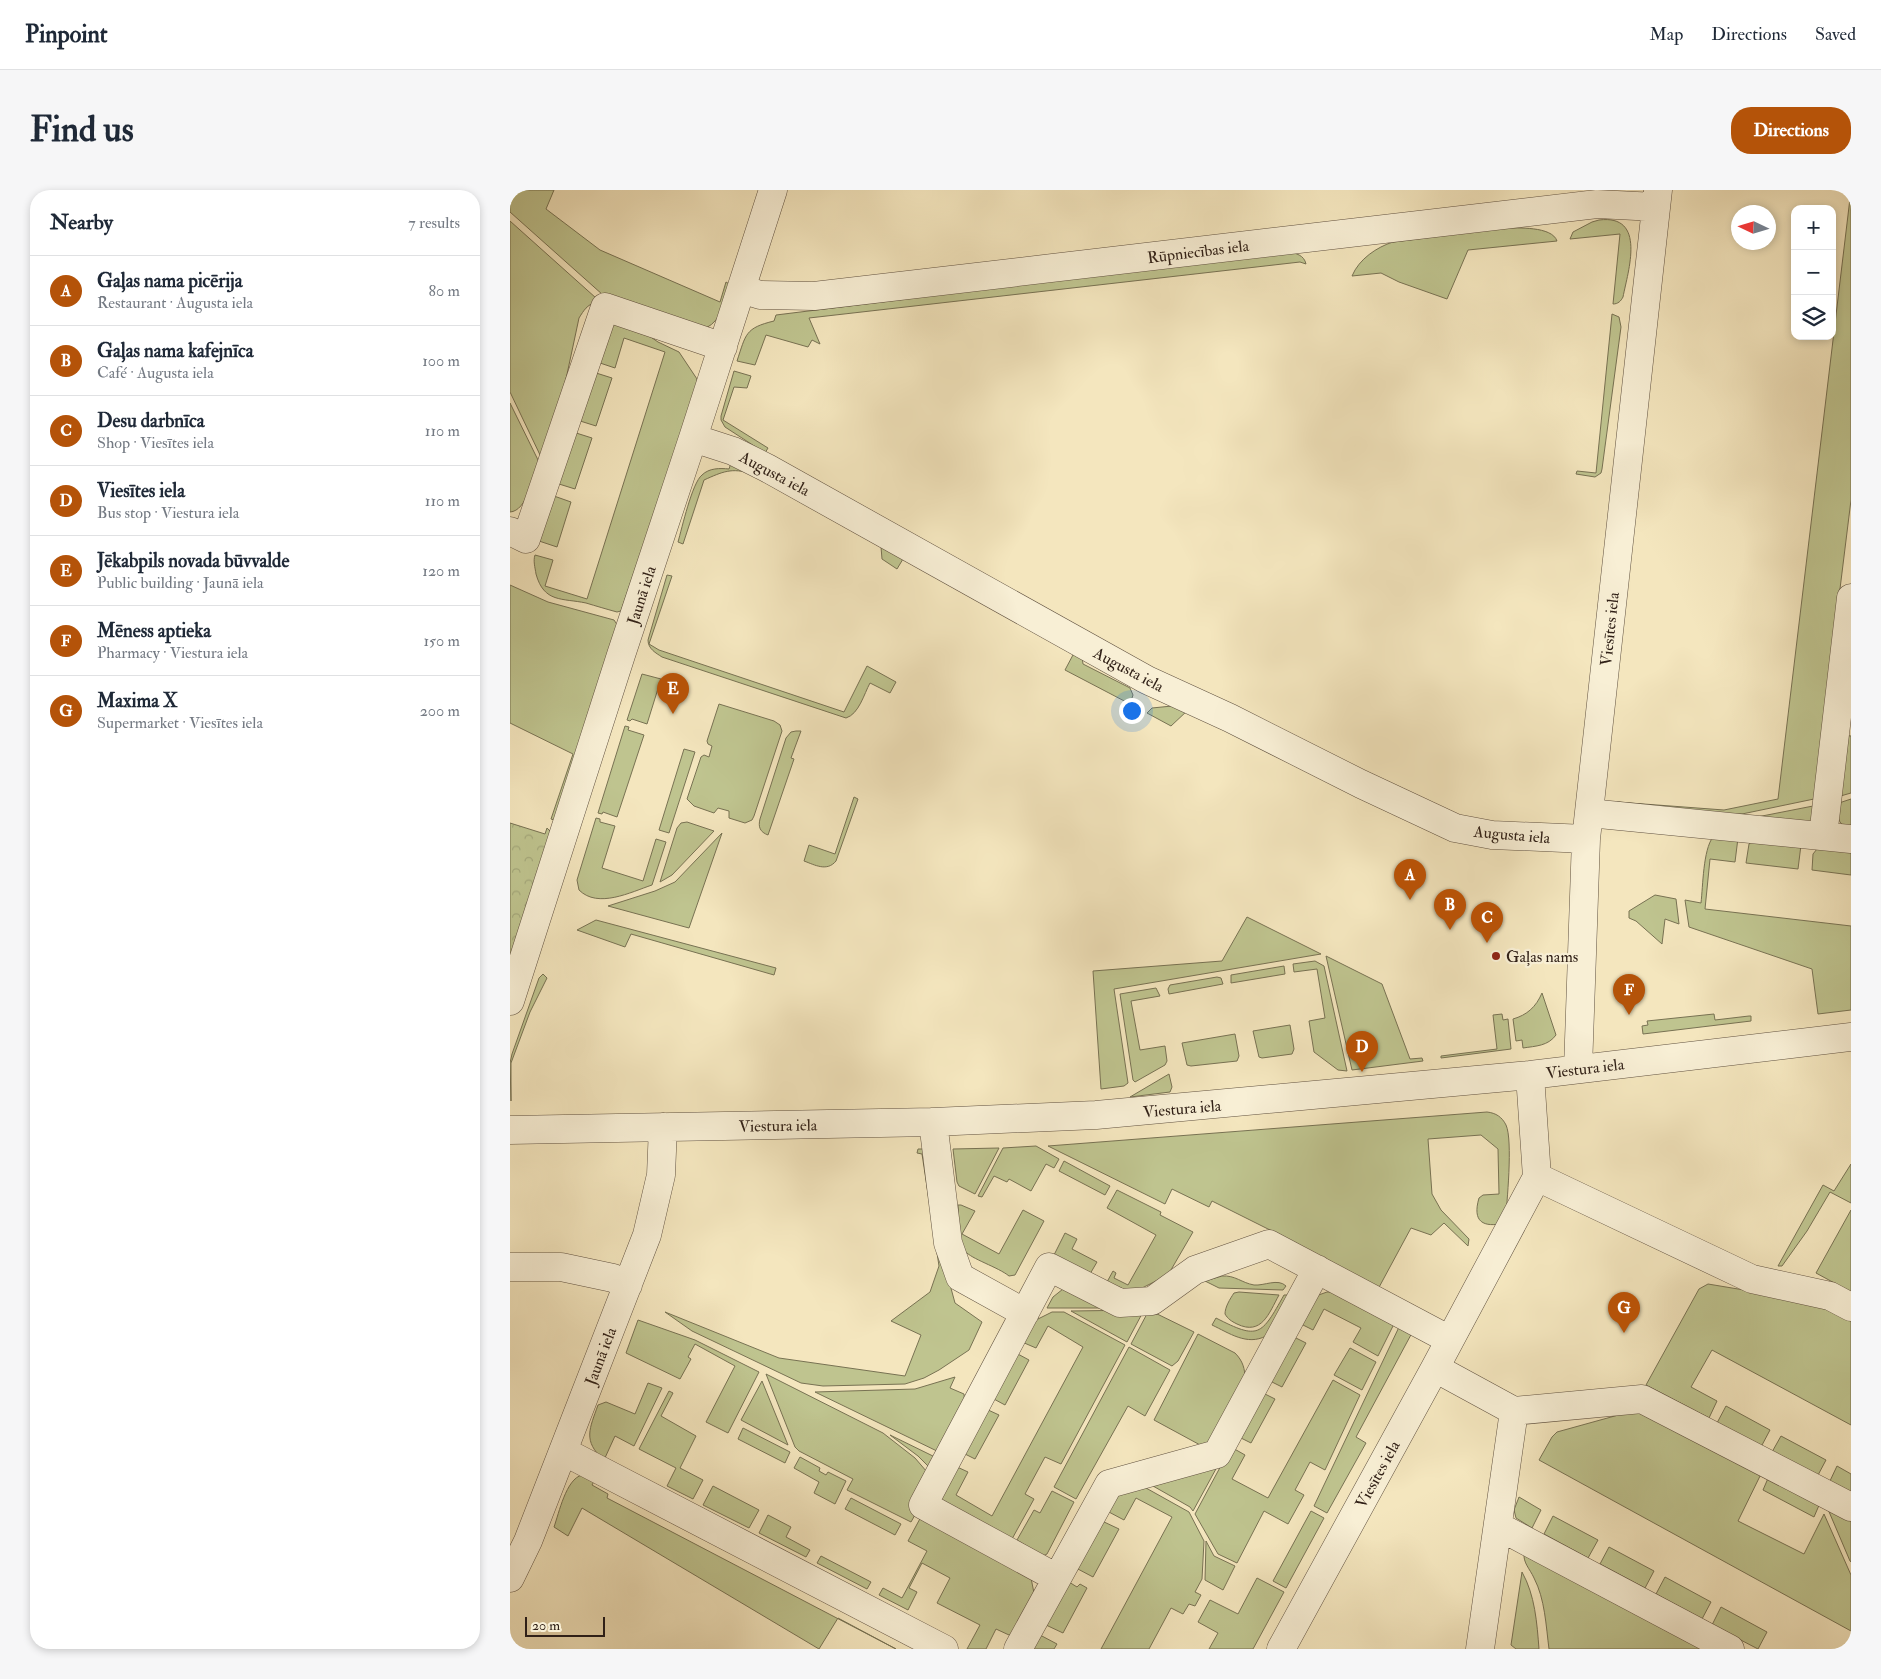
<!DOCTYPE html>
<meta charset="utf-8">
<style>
body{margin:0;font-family:"IM FELL Double Pica",serif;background:#f6f6f7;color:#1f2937}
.controls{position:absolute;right:15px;top:15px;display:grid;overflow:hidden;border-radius:10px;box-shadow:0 2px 8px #0003}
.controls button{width:45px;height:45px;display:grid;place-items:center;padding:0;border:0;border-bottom:1px solid #e0e1e3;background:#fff;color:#1f2937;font:25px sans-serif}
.compass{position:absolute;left:1221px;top:15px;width:45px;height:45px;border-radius:50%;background:#fff;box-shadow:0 2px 8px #0003;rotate:274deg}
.scale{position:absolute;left:15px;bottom:12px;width:80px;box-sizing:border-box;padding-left:5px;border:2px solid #302017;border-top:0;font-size:14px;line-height:18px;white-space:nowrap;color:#302017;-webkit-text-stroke:4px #f8efd5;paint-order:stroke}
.you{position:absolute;left:621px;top:520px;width:18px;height:18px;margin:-12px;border:4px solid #fff;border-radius:50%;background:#1a73e8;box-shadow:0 0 0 8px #1a73e833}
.badge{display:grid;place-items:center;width:32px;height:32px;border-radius:50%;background:#b45309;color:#fff;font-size:16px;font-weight:700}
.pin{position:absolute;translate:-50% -41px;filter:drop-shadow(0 1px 2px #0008)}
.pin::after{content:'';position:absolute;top:26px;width:18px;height:15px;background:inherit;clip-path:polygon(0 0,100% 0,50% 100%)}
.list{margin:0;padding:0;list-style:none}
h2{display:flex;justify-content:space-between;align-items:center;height:65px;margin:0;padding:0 20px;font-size:21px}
h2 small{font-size:16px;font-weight:400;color:#747a83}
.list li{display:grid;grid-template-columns:32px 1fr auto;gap:15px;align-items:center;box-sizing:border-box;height:70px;padding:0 20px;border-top:1px solid #e0e1e3}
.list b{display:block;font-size:19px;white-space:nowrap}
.list p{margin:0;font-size:16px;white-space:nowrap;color:#747a83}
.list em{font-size:16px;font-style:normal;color:#747a83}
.icon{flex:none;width:28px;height:28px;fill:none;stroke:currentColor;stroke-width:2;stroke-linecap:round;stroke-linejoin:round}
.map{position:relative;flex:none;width:1341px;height:1459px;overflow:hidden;border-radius:20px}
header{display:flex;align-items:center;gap:30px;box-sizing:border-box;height:70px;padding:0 25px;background:#fff;border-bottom:1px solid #e0e1e3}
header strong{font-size:24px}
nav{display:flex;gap:28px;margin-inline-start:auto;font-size:18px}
.intro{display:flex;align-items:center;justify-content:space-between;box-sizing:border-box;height:120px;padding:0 30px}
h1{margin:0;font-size:35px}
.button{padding:12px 22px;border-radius:20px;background:#b45309;color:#fff;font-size:18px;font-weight:700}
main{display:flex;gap:30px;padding:0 30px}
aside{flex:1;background:#fff;border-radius:20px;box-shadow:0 2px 8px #0003}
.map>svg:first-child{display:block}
.green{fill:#bfc48f;stroke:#787253}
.forest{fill:url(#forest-crowns);stroke:#787253}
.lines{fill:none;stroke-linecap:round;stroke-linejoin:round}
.minor-casing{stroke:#615241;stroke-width:29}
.minor{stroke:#f8efd5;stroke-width:28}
.poi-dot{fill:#8f2418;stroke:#f8efd5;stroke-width:2}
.labels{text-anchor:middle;stroke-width:4.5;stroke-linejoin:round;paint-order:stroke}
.street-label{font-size:16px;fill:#302017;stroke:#f8efd5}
.poi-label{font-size:16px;fill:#302017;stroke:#f8efd5;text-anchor:start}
</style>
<header>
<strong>Pinpoint</strong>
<nav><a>Map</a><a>Directions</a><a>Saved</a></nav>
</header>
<div class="intro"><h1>Find us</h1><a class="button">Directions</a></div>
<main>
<aside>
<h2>Nearby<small>7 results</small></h2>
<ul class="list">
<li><span class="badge">A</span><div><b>Gaļas nama picērija</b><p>Restaurant · Augusta iela</p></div><em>80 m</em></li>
<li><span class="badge">B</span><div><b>Gaļas nama kafejnīca</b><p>Café · Augusta iela</p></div><em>100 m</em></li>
<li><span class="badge">C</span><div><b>Desu darbnīca</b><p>Shop · Viesītes iela</p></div><em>110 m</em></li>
<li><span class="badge">D</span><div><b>Viesītes iela</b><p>Bus stop · Viestura iela</p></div><em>110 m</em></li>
<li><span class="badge">E</span><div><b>Jēkabpils novada būvvalde</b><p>Public building · Jaunā iela</p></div><em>120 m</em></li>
<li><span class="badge">F</span><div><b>Mēness aptieka</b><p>Pharmacy · Viestura iela</p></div><em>150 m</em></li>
<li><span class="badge">G</span><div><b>Maxima X</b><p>Supermarket · Viesītes iela</p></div><em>200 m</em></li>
</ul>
</aside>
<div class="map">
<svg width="1341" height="1459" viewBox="0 0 1341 1459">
<defs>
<pattern id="forest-crowns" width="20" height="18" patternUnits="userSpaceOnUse" patternTransform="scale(1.25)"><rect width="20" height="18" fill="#bfc48f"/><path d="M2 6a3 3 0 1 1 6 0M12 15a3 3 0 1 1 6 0" fill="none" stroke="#a4a87b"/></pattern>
</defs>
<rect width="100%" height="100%" fill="#f4e6be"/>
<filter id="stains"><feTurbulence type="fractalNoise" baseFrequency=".004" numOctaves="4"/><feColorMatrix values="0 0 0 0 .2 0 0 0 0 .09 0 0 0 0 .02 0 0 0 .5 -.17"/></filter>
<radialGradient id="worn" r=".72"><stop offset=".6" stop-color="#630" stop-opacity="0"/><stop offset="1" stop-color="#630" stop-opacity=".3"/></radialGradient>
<!-- green -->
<path class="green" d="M 0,0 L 44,0 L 36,19 L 90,60 L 210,112 L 216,92 L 221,95 C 215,111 212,130 196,138 L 93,105 L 0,22 Z
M 1341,0 L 1341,310 L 1304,609 L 1232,624 L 1212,624 L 1107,612 L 1214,620 L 1268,609 Z
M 1089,30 C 1137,24 1118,81 1113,107 C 1111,111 1108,114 1103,114 L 1110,44 L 1060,49 L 1063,42 L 1082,32 Z
M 0,31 L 86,108 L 86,112 C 77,115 74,120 69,128 L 53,203 L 31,267 L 0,202 Z
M 994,38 C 1007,38 1042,36 1047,51 L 958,60 L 937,109 L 889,92 L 871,83 L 842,86 C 849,69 867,57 883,52 Z
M 777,62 C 786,63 794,65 796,74 L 790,72 L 299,128 L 310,154 L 302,150 L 298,157 L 256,145 L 245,175 L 227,171 C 236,144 235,138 264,131 L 266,125 Z
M 1102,124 L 1109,127 L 1111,137 L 1092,279 L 1091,283 L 1085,287 L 1066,284 L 1067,281 L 1086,283 Z
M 100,133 L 132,141 L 148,152 L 169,162 L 187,189 L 187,197 L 111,421 L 107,422 C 96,419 86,416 76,413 C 52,408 34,413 26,384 C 25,377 23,371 25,365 L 43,370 L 35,396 L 77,409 L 155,162 L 114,148 L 105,178 L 87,172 Z
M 224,181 L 241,186 L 237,198 L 224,197 L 213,230 L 258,258 L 255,263 L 215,237 L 211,230 L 211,226 Z
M 83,182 L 102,188 L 86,236 L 67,230 Z
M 0,213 L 29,272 C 23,287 17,321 0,322 Z
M 63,242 L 82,248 L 65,299 L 49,294 L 48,290 Z
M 221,273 L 489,420 L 393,369 L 387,379 L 372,369 L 371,357 L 242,284 C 222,277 212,282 194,290 L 173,354 L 168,352 C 172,338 182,293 192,285 C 199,278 210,278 219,279 Z
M 44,306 L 61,312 L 47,357 L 29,351 Z
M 157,385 L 162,386 L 139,454 L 149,460 L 334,522 L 357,476 L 386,492 L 380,503 L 360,493 C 354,504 349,524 336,528 L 152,467 C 146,463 138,459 138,450 Z
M 0,395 L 38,412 L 104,430 L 108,436 L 44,630 L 41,629 L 63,564 L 0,533 Z
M 564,463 L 572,467 L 573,474 L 620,498 L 623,505 L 620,514 L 555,480 Z
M 132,484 L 151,489 L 137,534 L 122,529 L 120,531 L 117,530 Z
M 209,514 L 264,531 L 270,535 L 272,541 L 244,626 L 242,630 L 235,633 L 219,628 L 219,621 L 208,618 L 204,623 L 184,616 L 177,609 L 191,567 L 194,565 L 199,567 L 202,556 L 198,554 L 197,551 Z
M 662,516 L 678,520 L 661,536 L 637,523 L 642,518 Z
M 115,536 L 119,537 L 118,540 L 134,545 L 107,627 L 93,622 L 92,624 L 88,623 Z
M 286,541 L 291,541 L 281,568 L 284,569 L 258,645 C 250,642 248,637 250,629 L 276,548 L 281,542 Z
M 1333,545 L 1341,546 L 1341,603 L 1327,607 Z
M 174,559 L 185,562 L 159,643 L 149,640 Z
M 344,607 L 348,609 L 326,671 C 317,682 305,675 294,671 L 299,655 L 325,664 Z
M 1341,609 L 1341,640 C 1328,635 1327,627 1326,614 Z
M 1303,616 L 1301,634 L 1242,628 Z
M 86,628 L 90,629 L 90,632 L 105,636 L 92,678 L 133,691 L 146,649 L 156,652 L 142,695 C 121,702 88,719 69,700 L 67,690 Z
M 177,632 L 204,641 L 162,685 L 150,692 L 167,638 L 171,633 Z
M 212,643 L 179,738 L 98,716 L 145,701 L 165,692 Z
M 1203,647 L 1228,648 L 1225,672 L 1200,669 L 1195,719 L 1341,736 L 1341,820 L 1308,824 L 1302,779 L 1179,737 L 1175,710 L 1191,713 C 1193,696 1193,660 1203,647 Z
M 1244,650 L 1291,655 L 1288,679 L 1236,673 L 1239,654 Z
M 1307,659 L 1341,661 L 1341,685 L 1302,680 L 1303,664 Z
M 1145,705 L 1166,709 L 1169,734 L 1155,729 L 1152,754 L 1126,731 L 1119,728 L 1119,721 Z
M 737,727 L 811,764 L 604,799 L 618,893 L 614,896 L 591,899 L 583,781 L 712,771 Z
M 86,730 L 266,778 L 264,785 L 121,744 L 115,757 L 67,740 Z
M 816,766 L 872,794 L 900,869 L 912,868 L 913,871 L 842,880 Z
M 805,771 L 814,776 L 837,881 L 828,880 L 804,862 L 799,831 L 815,828 L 807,779 L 784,782 L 783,774 Z
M 774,776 L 775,784 L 721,793 L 721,785 Z
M 33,784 L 37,788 L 20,822 L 1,873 L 1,911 L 0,873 L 2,864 L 29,788 Z
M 707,787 L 711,788 L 713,794 L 659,804 L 658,799 L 660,795 Z
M 646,798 L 650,806 L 621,811 L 630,860 L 655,856 L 657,871 L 655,875 L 625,892 L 623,890 L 610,804 Z
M 1032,803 L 1046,845 C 1038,856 1026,856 1013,858 L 1012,850 L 1006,851 L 1003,829 C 1017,825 1026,817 1032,803 Z
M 992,824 L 993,830 L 998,829 L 1001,859 L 931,868 L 931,866 L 987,859 L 983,825 Z
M 1204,824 L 1205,830 L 1239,826 L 1241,826 L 1241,831 L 1133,844 L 1132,836 L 1138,835 L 1137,831 Z
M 780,835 L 784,859 L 782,864 L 752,868 L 749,867 L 743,841 Z
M 725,844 L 729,866 L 727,871 L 681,876 L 677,875 L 672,853 Z
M 659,884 L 662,897 L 660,902 L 620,907 Z
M 977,922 C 986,923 992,927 996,935 C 1003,950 997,1014 995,1033 C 973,1038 962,1032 969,1008 L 973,1005 L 989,1004 L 988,959 L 971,945 L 918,949 L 922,1004 L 931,1020 L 959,1049 L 958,1056 L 934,1033 L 921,1045 L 901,1038 L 867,1101 L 770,1045 L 702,1011 L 699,1017 L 662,999 L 655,1014 L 538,956 Z
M 526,956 L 549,969 L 544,978 L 536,974 L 521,1001 L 499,989 L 497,992 L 484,986 L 472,1007 L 468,1006 L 493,958 Z
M 489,958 L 465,1004 L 449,996 L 447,992 L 443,959 Z
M 408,959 L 414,959 L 430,1058 L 445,1113 L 472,1132 L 459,1160 L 429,1180 L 414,1188 L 395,1194 L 313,1196 L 291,1193 L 182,1141 L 155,1122 L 269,1168 L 395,1186 L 411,1145 L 381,1131 L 420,1102 L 429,1076 L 412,964 L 407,963 Z
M 554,971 L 600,996 L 595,1005 L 549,981 Z
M 1341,974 L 1341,1013 L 1320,1002 L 1297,1041 L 1272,1076 L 1268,1076 L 1313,995 L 1324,1001 Z
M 607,1000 L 651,1022 L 650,1025 L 683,1042 L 658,1085 L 628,1100 L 618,1101 L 597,1092 L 603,1081 L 606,1083 L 604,1088 L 618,1095 L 646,1045 L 597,1018 Z
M 448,1015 L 451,1015 L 465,1021 L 452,1044 L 489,1064 L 513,1020 L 534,1031 L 505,1085 L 499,1086 C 488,1077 461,1069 455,1061 C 447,1053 449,1027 448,1015 Z
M 1341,1020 L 1341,1102 L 1306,1083 Z
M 555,1043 L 567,1049 L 562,1059 L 587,1072 L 580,1084 L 544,1065 Z
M 712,1086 C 725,1085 732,1093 744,1095 C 754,1096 768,1088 776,1096 L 773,1100 L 709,1098 L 695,1091 Z
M 1198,1094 L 1294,1110 L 1341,1127 L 1341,1235 L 1202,1160 L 1181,1197 L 1207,1211 L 1199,1228 L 1136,1195 L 1189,1099 Z
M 553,1099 L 597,1118 L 537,1118 L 543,1107 Z
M 729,1102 L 769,1105 C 759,1123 752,1146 727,1134 C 721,1131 718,1129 715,1124 C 715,1117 720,1109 724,1103 Z
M 817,1102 L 824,1102 L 885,1132 L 868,1166 L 843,1152 L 851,1138 L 814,1119 L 803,1140 L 789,1133 L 803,1107 Z
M 774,1105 L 783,1105 L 756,1146 C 737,1156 719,1143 702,1135 L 706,1128 C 749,1150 751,1146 774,1105 Z
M 634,1120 L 617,1152 L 561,1121 Z
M 639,1120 L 684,1142 L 668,1171 L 662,1176 L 621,1154 Z
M 542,1122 L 554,1122 L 615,1155 L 551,1274 L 535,1267 L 515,1304 L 524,1309 L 502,1349 L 431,1313 L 430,1304 L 445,1276 L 458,1282 L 446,1305 L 482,1326 L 573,1157 L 538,1136 L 526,1158 L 512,1152 L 526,1130 Z
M 128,1130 L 185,1150 L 249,1182 L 218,1243 L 196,1232 L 225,1176 L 185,1154 L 178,1167 L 181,1169 L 170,1189 L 116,1163 Z
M 890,1135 L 903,1141 L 846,1247 L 856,1253 L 817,1323 L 804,1316 Z
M 688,1144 L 725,1163 C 733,1171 735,1179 735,1189 L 703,1253 L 692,1256 L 644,1230 Z
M 782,1146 L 796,1153 L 772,1197 L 758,1190 Z
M 619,1157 L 660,1180 L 635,1226 L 618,1216 L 566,1309 L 544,1297 Z
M 840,1158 L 866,1172 L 852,1200 L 824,1185 Z
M 506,1163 L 519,1170 L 495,1215 L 482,1208 Z
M 256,1184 L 373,1243 L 405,1268 L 417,1282 L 410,1316 L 401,1332 L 337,1300 L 343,1289 L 289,1261 L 285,1257 Z
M 445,1187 L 440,1198 L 454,1204 L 455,1218 L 431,1263 L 305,1202 L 405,1199 Z
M 823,1190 L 850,1205 L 815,1280 L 800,1272 L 785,1300 L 794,1305 L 778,1334 L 754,1321 L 727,1373 L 708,1364 L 685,1324 L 721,1257 L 735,1265 L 722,1289 L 758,1308 Z
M 252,1191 L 278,1255 L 231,1230 Z
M 138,1193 L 152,1198 L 124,1256 L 105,1246 L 94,1270 C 72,1251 80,1238 88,1215 L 96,1212 L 125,1224 Z
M 159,1201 L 163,1203 L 151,1226 L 186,1246 L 170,1278 L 193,1290 L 183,1309 L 157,1296 L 166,1278 L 129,1259 Z
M 751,1202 L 765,1209 L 741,1253 L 727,1246 Z
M 1216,1216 L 1260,1240 L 1251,1257 L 1207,1233 Z
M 476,1219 L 489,1225 L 465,1269 L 453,1263 Z
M 1130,1219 L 1252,1282 L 1228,1331 L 1294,1364 L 1314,1324 L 1341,1385 L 1341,1441 L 1029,1270 L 1042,1247 L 1047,1242 Z
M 233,1238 L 280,1262 L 275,1273 L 228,1249 Z
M 380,1245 L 429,1269 L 419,1277 L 408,1266 Z
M 1271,1246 L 1316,1270 L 1307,1287 L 1262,1262 Z
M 290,1267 L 310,1278 L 309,1281 L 316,1285 L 318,1282 L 336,1291 L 325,1314 L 304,1303 L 309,1292 L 284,1278 Z
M 1327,1276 L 1341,1284 L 1341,1305 L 1319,1293 Z
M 707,1277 L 683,1321 L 680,1317 L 643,1296 Z
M 72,1285 L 86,1288 L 82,1295 L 98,1304 L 97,1308 L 386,1459 L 328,1428 L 309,1459 L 72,1318 L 58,1346 L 44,1337 C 49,1323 56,1289 72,1285 Z
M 1259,1286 L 1310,1313 L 1304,1327 L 1253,1300 Z
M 203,1296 L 249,1320 L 239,1338 L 193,1315 Z
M 636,1298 L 679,1322 L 694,1351 L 692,1389 L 685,1402 L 691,1405 L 685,1416 L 679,1414 L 673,1424 L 661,1418 L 639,1459 L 591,1459 L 662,1327 L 626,1308 L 614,1330 L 597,1321 L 609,1303 Z
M 542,1301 L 564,1312 L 537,1364 L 533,1366 L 507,1350 L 524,1320 L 530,1323 Z
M 1009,1307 L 1031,1320 L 1022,1338 L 1006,1328 L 1004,1320 Z
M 341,1308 L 391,1334 L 385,1345 L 335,1319 Z
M 1317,1317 L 1341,1329 L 1341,1372 L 1340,1371 Z
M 801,1321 L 814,1328 L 776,1398 L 763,1391 Z
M 413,1323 L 521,1388 L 524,1403 L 504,1444 L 499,1445 L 486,1439 L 476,1459 L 457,1459 L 470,1435 L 427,1413 L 440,1388 L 412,1373 L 399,1398 L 407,1402 L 398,1420 L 369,1405 L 373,1398 L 392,1408 L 417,1361 L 398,1351 Z
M 258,1325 L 281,1337 L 276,1347 L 300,1360 L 296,1367 L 249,1343 Z
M 1043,1326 L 1088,1350 L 1078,1368 L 1034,1344 Z
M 592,1331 L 609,1339 L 583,1387 L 566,1378 Z
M 696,1351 L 704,1366 L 725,1376 L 713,1400 L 695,1390 Z
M 1099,1357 L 1144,1381 L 1135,1398 L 1090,1374 Z
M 1014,1363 L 1197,1459 L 1039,1459 C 1036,1436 1035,1409 1024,1388 C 1020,1379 1013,1373 1014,1363 Z
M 311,1366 L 361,1392 L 357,1399 L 307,1373 Z
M 1012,1382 C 1025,1405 1027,1433 1029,1459 L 1006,1459 L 1001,1455 Z
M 1155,1387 L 1201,1412 L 1192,1429 L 1146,1404 Z
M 747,1388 L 774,1402 L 743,1459 L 699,1459 L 708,1443 L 688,1432 L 700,1410 L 728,1424 Z
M 559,1392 L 567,1397 L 570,1394 L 577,1398 L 553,1443 L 536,1435 Z
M 1211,1417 L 1257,1442 L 1248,1459 L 1202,1435 Z
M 530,1445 L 547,1454 L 544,1459 L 523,1459 Z"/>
<!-- forest -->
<path class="forest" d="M 0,633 L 35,644 L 37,638 L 41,642 L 0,776 Z"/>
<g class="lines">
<!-- minor casing -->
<g class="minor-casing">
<path id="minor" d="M 231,99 L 250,105 L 304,106 L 1087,14 L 1146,17
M 183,248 L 223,261 L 257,278 L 637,490 L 720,528 L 851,594 L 945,638 L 982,645 L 1076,649
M 0,341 L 16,349 L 95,117 L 213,157
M 1079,623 L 1341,649
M 1313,646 L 1341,408
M 0,811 L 111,465 L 183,248 L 263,0
M 1068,879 L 1076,649 L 1148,0
M 423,932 L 438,1053 L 450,1087 L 515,1123
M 0,940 L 423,932 L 586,925 L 1020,885 L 1341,847
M 1027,987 L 1242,1089 L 1320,1106 L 1341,1117
M 0,1077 L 51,1077 L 103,1088 L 118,1095
M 925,1178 L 1004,1221 L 1132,1209 L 1341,1317
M 53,1261 L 434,1459
M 988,1336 L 1220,1459
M 0,1388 L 18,1351 L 137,1045 L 151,985 L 153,937
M 547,1388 L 413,1315 L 539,1077 L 610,1113 L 642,1111 L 685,1080 L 759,1054 L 940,1150
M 508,1459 L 599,1294 L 707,1264 L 807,1079
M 771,1459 L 925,1178 L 1027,987 L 1020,885
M 970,1459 L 1004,1221"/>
</g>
<!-- minor -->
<use href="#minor" class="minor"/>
</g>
<!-- markers -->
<circle class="poi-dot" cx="986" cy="766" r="5"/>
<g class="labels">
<!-- street labels -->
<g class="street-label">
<text transform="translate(688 61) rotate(-7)" y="6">Rūpniecības iela</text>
<text transform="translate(265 283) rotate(28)" y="6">Augusta iela</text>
<text transform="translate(131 405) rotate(-72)" y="6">Jaunā iela</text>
<text transform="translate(1099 439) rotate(-84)" y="6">Viesītes iela</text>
<text transform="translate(619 479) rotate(28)" y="6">Augusta iela</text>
<text transform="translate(1002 644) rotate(5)" y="6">Augusta iela</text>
<text transform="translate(1075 878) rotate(-7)" y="6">Viestura iela</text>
<text transform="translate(672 918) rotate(-5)" y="6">Viestura iela</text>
<text transform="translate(268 935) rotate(-1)" y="6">Viestura iela</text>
<text transform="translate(90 1166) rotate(-69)" y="6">Jaunā iela</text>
<text transform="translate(867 1284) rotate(-61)" y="6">Viesītes iela</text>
</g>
<!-- poi labels -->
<g class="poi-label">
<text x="996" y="772">Gaļas nams</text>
</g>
</g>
<rect width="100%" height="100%" filter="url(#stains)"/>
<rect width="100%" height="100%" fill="url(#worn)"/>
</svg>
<div class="controls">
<button>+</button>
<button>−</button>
<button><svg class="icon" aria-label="layers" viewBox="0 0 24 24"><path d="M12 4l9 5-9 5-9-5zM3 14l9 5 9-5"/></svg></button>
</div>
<svg class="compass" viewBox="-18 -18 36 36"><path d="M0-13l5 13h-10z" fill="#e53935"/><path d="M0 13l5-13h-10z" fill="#747a83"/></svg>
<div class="scale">20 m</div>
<div class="you"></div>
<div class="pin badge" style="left:900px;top:710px">A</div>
<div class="pin badge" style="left:940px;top:740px">B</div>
<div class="pin badge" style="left:977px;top:753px">C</div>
<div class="pin badge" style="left:852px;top:882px">D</div>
<div class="pin badge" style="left:163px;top:524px">E</div>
<div class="pin badge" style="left:1119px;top:825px">F</div>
<div class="pin badge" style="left:1114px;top:1143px">G</div>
</div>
</main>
